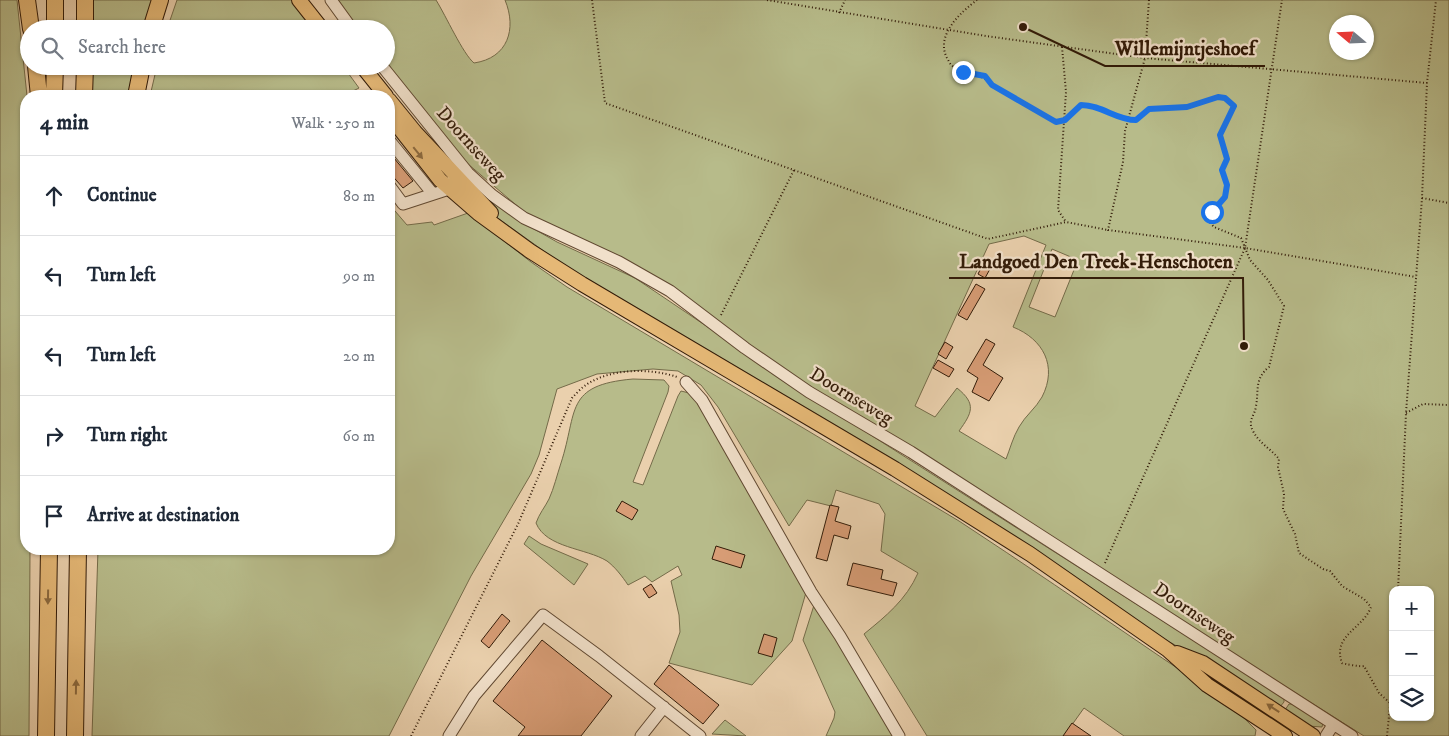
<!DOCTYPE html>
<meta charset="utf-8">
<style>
body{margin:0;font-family:"IM FELL DW Pica",serif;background:#f2f2f3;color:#1f2937}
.controls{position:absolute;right:15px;bottom:15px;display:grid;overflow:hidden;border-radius:10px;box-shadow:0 1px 4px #0004}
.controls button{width:45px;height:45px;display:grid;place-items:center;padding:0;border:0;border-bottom:1px solid #e0e1e3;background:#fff;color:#1f2937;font:25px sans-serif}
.compass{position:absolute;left:1329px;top:15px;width:45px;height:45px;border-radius:50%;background:#fff;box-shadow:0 1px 4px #0004;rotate:289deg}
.stop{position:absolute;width:15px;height:15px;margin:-11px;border:4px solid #1a73e8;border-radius:50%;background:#fff}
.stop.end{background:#1a73e8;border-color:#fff;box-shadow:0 1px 5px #0008}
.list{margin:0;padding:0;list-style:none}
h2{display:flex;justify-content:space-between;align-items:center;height:65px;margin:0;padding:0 20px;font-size:21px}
h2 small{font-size:16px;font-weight:400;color:#747a83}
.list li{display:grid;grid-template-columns:32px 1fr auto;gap:15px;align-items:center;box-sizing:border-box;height:80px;padding:0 20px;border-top:1px solid #e0e1e3}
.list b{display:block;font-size:19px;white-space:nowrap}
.list em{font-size:16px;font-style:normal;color:#747a83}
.icon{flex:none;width:28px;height:28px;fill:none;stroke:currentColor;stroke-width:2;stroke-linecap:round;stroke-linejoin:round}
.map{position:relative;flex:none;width:1449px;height:736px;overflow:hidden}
.search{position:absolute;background:#fff;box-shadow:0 1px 4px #0004;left:20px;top:20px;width:375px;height:55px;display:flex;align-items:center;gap:12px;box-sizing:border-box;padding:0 18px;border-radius:28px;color:#747a83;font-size:19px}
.panel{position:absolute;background:#fff;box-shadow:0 1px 4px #0004;left:20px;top:90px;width:375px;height:465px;border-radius:20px}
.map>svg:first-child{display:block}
.green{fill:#b7bb8a;stroke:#746b49;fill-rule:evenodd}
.building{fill:#d89d76;stroke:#321b08}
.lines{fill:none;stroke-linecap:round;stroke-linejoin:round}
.minor-casing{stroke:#604831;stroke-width:13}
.major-casing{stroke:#321b08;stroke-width:16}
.highway-casing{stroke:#321b08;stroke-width:18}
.path{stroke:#321b08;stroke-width:2;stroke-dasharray:1 2.5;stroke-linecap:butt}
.minor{stroke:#f1e0ca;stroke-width:11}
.major{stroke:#e5b876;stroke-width:14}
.highway{stroke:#e5b876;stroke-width:16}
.oneway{fill:#8c6a3f}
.route{stroke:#1a73e8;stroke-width:6}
.labels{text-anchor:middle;stroke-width:4.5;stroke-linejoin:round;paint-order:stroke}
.street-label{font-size:19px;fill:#321b08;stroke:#f1e0ca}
.leader{fill:none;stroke:#321b08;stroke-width:2}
.callout-dot{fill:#321b08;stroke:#f1e0ca;stroke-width:2}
.callout-label{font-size:20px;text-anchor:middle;font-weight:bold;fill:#321b08;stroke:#f1e0ca;stroke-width:4.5;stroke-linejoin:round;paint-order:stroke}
</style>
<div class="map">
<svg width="1449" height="736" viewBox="0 0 1449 736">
<rect width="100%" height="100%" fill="#ead0ad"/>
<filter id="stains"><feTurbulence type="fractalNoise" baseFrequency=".004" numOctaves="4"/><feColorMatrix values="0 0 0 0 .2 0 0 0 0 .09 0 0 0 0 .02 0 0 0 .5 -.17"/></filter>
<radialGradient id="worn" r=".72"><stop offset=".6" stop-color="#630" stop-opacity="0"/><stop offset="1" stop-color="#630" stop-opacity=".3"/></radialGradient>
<!-- green -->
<path class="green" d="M 0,0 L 17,0 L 27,96 L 26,549 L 30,549 L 29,736 L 0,736 Z
M 93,0 L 158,0 L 148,29 L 93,29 Z
M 177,0 L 293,0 L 314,29 L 167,29 Z
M 338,0 L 436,0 C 446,16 463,54 474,63 C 508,58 517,29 505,0 L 1449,0 L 1449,736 L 1364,736 L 783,371 L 674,290 L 542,224 L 522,210 L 461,158 L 386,66 L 386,29 L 358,29 ZM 1336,22 L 1366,22 L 1366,52 L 1336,52 ZM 1024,236 L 1046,245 L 1013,327 C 1043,339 1058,366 1042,397 C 1036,408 1025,416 1019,427 C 1013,437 1010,449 1006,459 L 959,431 C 972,413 977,404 957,388 L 935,417 L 915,406 L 989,244 ZM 1052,249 L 1078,260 L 1055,317 L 1029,307 ZM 1393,590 L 1430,590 L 1430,717 L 1393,717 Z
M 92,66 L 139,66 L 132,96 L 92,96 Z
M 157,66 L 343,66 L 359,88 L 351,92 L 355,96 L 150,96 Z
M 442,163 L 527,225 L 557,242 L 635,278 L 822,404 L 1284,698 L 1284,702 L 1279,708 L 1234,678 L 1166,640 L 1079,581 L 562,264 L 499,219 L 448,173 Z
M 389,204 L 407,225 L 432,222 L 434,225 L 468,213 L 531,262 L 567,287 L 959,521 C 1023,563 1086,606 1149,649 C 1185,674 1226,698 1256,730 L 1255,736 L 1124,736 L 1084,708 L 1064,736 L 927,736 L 864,634 C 886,616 906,600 918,573 L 881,551 L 885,514 L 879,504 L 836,490 L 831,506 L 807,500 L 789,526 L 718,407 L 701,385 L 678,371 L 653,369 L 597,374 L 557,389 L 539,455 L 531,474 L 471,576 L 389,736 L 92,736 L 98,549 L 389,549 Z
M 633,379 L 664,380 L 669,386 L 668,392 L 633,482 L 643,485 L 678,396 L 681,391 L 689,393 L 695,400 L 713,426 L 807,589 L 792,641 L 752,685 L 669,663 L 680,632 L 679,615 L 671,581 L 682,575 L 678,566 L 652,582 L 645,576 L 628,585 C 622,576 615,567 607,561 C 586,548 546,548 536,523 C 539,514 545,507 549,499 C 554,488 557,475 561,463 C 578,411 564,385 633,379 Z
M 529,536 L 541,544 L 588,564 L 574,585 L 524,544 Z
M 815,602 L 893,736 L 826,736 L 834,718 L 835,712 L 803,640 Z
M 1289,704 L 1293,704 L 1323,723 L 1322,727 L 1308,726 L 1285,710 Z
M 725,720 L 746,736 L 712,734 Z"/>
<!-- building -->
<path class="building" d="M 389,152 L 413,181 L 403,188 L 389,172 Z
M 982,266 L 990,269 L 985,278 L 978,274 Z
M 976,284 L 985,289 L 967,320 L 958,315 Z
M 986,339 L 995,344 L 983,365 L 1003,378 L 989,401 L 972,392 L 978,378 L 967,371 Z
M 945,342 L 953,347 L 946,359 L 938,354 Z
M 938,360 L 954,369 L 949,377 L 933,368 Z
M 622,501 L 638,510 L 632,520 L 616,511 Z
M 830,505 L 839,507 L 835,521 L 851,526 L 848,539 L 834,535 L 827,561 L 816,558 Z
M 716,546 L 745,555 L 741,568 L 712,559 Z
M 853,563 L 883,570 L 881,579 L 897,583 L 893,596 L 847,585 Z
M 651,584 L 657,593 L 649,598 L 643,589 Z
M 502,614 L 510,621 L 489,648 L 481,641 Z
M 764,634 L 777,638 L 772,657 L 758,653 Z
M 542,640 L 612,696 L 581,736 L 518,736 L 525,727 L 493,701 Z
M 669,665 L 719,705 L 703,724 L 654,684 Z
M 1072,723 L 1091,736 L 1063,736 Z"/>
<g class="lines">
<!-- minor casing -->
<g class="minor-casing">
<path id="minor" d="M 331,0 L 352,29
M 382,66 L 468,173 L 492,195 L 524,218 L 619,262 L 670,291 L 745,348 L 809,392 L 911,452 L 1352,736
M 389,140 L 433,194
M 389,185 L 403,204 L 449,189 L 452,181
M 686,382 L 702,400 L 811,592 L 840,636 L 899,736
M 449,736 L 474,696 L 543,615 L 599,656 L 700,736
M 641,736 L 664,707
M 1326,736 L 1333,725"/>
</g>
<!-- major casing -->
<g class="major-casing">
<path id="major" d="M 299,0 L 322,29
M 362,66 L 386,96
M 389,100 L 415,132 L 491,213
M 389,115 L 440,180 L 478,213 L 530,251 L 582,284 L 895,469 L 1030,554 L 1168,650 L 1207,685 L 1285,736
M 1177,653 L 1203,663 L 1313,736"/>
</g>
<!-- highway casing -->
<g class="highway-casing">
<path id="highway" d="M 27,0 L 31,29
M 55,29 L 55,0
M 85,29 L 85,0
M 151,29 L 160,0
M 36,66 L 39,96
M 54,96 L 55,66
M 84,96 L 85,66
M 136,96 L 142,66
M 46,736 L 49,549
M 75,736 L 78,549"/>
</g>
<!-- path -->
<path class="path" d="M 592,0 L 605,103 L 988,239 L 1066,222 L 1108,230
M 767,0 L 986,36 L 1145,58 L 1427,83
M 977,0 C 961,12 935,35 947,58 C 949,61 950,65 954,67 C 968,77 980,71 992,85 L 1056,122 L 1065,120 L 1081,105 C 1102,105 1116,120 1136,120 L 1149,109 L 1187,107 L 1218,97 L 1225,98 L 1234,106 L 1220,135 L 1227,159 L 1222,170 L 1227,185 L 1225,197 L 1207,219 L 1214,227 L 1241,238 L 1250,260 L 1268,280 L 1284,306 L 1269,367 C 1254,379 1259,391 1256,406 C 1255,416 1247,420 1253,431 C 1259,443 1271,449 1279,459 L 1278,467 L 1284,494 L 1283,509 L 1295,534 L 1299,553 L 1323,569 L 1330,571 L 1342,586 L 1364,599 L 1371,607 C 1363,629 1332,635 1342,663 C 1344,664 1361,667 1364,666 L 1379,693 L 1390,703
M 1149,0 L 1145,58 L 1125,131 L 1123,162 L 1108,230 L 1245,248 L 1416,277
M 839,13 L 845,0
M 1062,47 L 1066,92 L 1058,210 L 1066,222
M 1422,198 L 1449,203
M 721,315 L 794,170
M 1406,413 L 1423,404 L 1449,405
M 1105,563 L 1245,248 L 1282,0
M 1398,590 L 1406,413 L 1422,198 L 1427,83 L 1436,0
M 411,736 L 518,524 L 572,398 C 576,394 581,388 586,385 C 610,368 651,368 677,377
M 1387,736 L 1393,676"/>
<!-- minor -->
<use href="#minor" class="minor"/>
<!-- major -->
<use href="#major" class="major"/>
<!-- highway -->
<use href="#highway" class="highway"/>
</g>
<!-- one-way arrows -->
<defs><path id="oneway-solid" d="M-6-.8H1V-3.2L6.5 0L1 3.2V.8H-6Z" transform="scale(1.25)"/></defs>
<g class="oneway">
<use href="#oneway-solid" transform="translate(418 153) rotate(51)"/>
<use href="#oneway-solid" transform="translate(48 597) rotate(91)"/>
<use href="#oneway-solid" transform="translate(76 687) rotate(-89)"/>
<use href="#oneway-solid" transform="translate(1273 708) rotate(-147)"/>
</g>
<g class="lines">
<!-- route -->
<path class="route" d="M 963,72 L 985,76 L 992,85 L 1056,122 L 1065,120 L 1081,105 C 1102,105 1116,120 1136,120 L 1149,109 L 1187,107 L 1218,97 L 1225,98 L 1234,106 L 1220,135 L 1227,159 L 1222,170 L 1227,185 L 1225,197 L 1212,212"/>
</g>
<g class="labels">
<!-- street labels -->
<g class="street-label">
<text transform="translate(472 143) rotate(48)" y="7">Doornseweg</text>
<text transform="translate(852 395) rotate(31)" y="7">Doornseweg</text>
<text transform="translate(1195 612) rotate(34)" y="7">Doornseweg</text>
</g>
</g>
<!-- callouts -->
<path class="leader" d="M1023 27L1105 66H1265M1244 346L1243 278H949"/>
<g class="callout-dot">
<circle cx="1023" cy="27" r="5"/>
<circle cx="1244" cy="346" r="5"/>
</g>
<g class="callout-label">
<text x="1185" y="55">Willemijntjeshoef</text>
<text x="1096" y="268">Landgoed Den Treek-Henschoten</text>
</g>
<rect width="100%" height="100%" filter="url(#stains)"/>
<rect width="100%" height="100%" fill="url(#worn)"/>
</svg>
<div class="controls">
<button>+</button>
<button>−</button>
<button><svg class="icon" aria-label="layers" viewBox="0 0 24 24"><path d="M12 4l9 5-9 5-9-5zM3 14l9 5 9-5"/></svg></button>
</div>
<svg class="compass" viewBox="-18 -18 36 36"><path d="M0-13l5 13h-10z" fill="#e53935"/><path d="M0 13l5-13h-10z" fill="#747a83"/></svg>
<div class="stop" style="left:1212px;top:212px"></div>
<div class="stop end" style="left:963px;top:72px"></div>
<div class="search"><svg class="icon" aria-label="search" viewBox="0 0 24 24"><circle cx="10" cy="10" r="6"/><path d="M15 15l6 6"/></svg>Search here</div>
<section class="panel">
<h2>4 min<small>Walk · 250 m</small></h2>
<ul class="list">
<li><svg class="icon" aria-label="ahead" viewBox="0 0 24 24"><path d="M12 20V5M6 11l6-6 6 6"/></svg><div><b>Continue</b></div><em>80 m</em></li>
<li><svg class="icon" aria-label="left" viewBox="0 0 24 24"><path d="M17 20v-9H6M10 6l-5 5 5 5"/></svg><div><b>Turn left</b></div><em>90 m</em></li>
<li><svg class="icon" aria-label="left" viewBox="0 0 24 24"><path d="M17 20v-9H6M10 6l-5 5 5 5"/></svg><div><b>Turn left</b></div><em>20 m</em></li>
<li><svg class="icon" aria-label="right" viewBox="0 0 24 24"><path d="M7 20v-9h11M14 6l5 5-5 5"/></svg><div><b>Turn right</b></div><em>60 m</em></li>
<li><svg class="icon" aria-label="arrive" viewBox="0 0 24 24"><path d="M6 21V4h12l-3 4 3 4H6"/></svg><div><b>Arrive at destination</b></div></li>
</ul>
</section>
</div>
